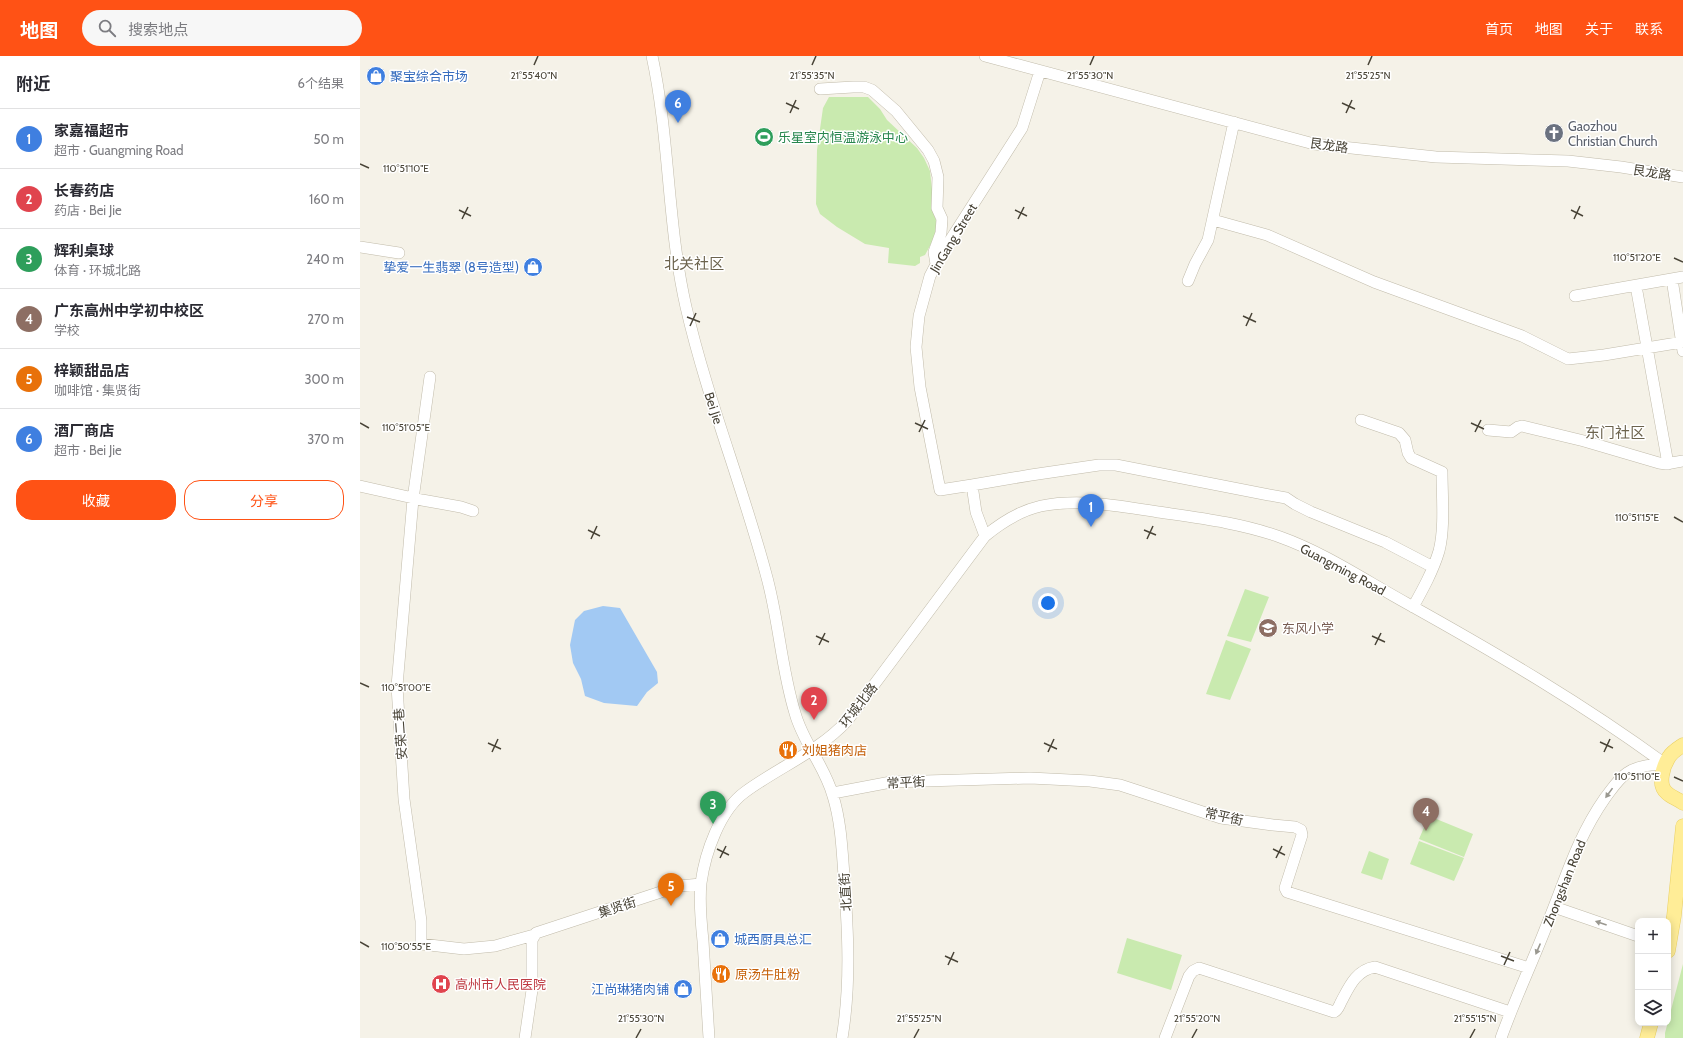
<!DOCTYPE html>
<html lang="zh">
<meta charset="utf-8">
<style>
body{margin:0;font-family:Cabin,"Noto Sans SC",sans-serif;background:#f7f7f7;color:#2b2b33}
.controls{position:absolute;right:12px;bottom:12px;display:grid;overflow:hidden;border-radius:8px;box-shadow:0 2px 10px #0003}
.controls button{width:36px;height:36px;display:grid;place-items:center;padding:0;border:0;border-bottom:1px solid #e1e1e2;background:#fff;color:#2b2b33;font:20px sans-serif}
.you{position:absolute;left:688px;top:547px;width:14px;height:14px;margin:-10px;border:3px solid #fff;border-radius:50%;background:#1a73e8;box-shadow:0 0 0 6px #1a73e833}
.badge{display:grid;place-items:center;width:26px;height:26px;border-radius:50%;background:#ff5215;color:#fff;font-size:13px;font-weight:700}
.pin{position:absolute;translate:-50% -33px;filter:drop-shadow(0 1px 2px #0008)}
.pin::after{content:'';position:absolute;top:21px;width:14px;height:12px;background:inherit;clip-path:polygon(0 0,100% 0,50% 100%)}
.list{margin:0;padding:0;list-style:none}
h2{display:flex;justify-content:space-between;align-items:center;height:52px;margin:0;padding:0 16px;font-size:17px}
h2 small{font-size:13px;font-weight:400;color:#7c7c81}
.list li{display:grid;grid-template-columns:26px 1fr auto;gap:12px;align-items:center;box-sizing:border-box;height:60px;padding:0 16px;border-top:1px solid #e1e1e2}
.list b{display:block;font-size:15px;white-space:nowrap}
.list p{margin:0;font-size:13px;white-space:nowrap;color:#7c7c81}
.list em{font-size:13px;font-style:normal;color:#7c7c81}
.actions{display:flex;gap:8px;padding:12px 16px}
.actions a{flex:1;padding:9px 0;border:1px solid #ff5215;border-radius:16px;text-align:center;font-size:14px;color:#ff5215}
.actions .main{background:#ff5215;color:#fff}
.icon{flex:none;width:22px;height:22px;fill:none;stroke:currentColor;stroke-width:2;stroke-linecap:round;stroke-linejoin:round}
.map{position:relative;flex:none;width:1323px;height:982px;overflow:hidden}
header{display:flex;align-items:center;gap:24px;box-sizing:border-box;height:56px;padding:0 20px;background:#ff5215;color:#fff}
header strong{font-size:19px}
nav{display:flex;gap:22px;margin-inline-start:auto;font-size:14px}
.search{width:280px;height:36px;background:#f7f7f7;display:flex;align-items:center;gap:10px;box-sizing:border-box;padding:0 14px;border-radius:22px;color:#7c7c81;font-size:15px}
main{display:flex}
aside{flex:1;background:#fff}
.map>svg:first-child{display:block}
.green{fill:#c9eaaf}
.water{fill:#a2c9f3}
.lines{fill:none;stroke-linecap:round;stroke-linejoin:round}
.minor-casing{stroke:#c1bbaa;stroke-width:12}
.major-casing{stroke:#e9cf62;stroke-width:15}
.minor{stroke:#fff;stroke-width:11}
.major{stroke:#ffed97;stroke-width:14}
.oneway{fill:#9a9890}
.ticks{fill:none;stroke:#484336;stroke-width:1.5}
.labels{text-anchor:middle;stroke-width:3;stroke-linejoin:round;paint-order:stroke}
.shop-label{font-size:13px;fill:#366cbe;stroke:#fff;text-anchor:start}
.worship-label{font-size:13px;fill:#5b616d;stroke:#fff;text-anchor:start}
.leisure-label{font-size:13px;fill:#27864d;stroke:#fff;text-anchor:start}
.street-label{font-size:13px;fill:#484336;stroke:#fff}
.education-label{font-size:13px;fill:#785e54;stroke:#fff;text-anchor:start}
.food-label{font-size:13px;fill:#c56008;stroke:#fff;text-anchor:start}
.health-label{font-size:13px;fill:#be3a42;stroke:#fff;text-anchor:start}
.quarter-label{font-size:15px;fill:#6c634d;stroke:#fff}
.ticks-label{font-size:10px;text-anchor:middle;fill:#484336;stroke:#fff;stroke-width:3;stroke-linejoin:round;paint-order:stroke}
</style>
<header>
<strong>地图</strong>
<div class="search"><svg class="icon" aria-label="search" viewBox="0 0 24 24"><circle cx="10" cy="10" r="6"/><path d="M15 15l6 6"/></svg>搜索地点</div>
<nav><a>首页</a><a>地图</a><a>关于</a><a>联系</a></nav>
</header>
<main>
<aside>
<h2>附近<small>6个结果</small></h2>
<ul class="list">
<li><span class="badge" style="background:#3f7fe0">1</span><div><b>家嘉福超市</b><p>超市 · Guangming Road</p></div><em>50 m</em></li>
<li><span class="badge" style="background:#e0444e">2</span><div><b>长春药店</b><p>药店 · Bei Jie</p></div><em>160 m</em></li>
<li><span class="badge" style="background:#2e9e5b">3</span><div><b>辉利桌球</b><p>体育 · 环城北路</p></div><em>240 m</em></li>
<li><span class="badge" style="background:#8d6e63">4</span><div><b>广东高州中学初中校区</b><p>学校</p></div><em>270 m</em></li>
<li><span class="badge" style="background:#e8710a">5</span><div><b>梓颖甜品店</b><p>咖啡馆 · 集贤街</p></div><em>300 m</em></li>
<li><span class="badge" style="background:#3f7fe0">6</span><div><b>酒厂商店</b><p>超市 · Bei Jie</p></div><em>370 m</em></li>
</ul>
<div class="actions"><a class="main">收藏</a><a>分享</a></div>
</aside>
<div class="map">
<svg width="1323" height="982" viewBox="0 0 1323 982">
<rect width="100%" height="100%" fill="#f5f2e8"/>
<!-- green -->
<path class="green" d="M 469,41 L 508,41 L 520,53 L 527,64 L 557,92 L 564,102 L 570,115 L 575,161 L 579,173 L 565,199 L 560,201 L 560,207 L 555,210 L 528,207 L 529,192 L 505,188 L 477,171 L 460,158 L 456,148 L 457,94 L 463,52 Z
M 885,533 L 909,541 L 891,586 L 867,580 Z
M 866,584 L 891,593 L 870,644 L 846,638 Z
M 1069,760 L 1113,778 L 1104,801 L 1059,783 Z
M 1059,785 L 1104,802 L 1094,825 L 1050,808 Z
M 1009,795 L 1029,803 L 1022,824 L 1001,817 Z
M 767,882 L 822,899 L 811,934 L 757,917 Z
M 1323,908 L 1323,982 L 1305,982 L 1305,977 Z"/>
<!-- water -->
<path class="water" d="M 243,550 L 260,552 L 297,616 L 298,627 L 287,636 L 277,650 L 244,647 L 225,640 L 221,623 L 213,607 L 210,589 L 215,564 L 224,555 Z"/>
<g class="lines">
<!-- minor casing -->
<g class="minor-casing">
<path id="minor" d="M 292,0 C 310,83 307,168 326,251 C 347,342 382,428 406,518 C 419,564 421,612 435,657 C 443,687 465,710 473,740 C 481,766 482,793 484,820 C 488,874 491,929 482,982
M 625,0 L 954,88 L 1076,101 L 1208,105 L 1261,111 L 1323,121
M 460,33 L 493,31 L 504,31 L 512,34 L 536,55 L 568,94 L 574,105 L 578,121 L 577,152 L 582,163 L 581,177 L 574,196 L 576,208
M 853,164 L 907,179 L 1014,226 L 1162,280 L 1208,303 L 1244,299 L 1323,286
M 0,191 L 39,197
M 1312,223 L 1323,295
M 828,225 L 835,208 L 848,184 L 874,66
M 1276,230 L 1308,408
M 1215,240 L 1323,221
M 70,321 L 53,443 L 37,630 L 44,743 L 61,865 L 61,888 L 104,893 L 135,890 L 174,879
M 1001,364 L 1039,377 L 1045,384 L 1048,397 L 1051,402 L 1082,416 C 1082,440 1085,472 1079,495 C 1073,515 1063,533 1053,551
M 1128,374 L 1151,376 L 1158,371 L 1162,370 L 1224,385 L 1299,407 L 1306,408 L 1323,405
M 612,429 L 671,419 L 739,409 L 756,409 L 909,439 L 926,442 L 935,448 L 951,456 L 1025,486 L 1073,511
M 0,430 L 62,444 L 101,451 L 113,455
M 625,480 L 616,456 L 612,429 L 580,434 L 560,331 L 556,291 L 559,260 L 570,220 L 582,197 L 662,72 L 680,15
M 473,737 L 531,726 L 670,722 L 730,725 L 760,729 L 861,762 L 913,769 L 935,771 L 941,774 L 942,779 L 925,832 L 927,836 L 1169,912
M 1194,851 L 1278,880
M 165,982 L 172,934 L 172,884 L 176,877 L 319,830 L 341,828
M 349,982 C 347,950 345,917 343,885 C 341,866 339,846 341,827 C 345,797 360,754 385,736 C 419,711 458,696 487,665 L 625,480 C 642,466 659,455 681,450 C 719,442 761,450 798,456 C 839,462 881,467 920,481 C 965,497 1006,525 1048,548 C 1136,597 1223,648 1305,708
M 805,982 L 829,920 L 833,915 L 839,912 L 974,956 C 978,954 979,950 981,946 C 989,931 996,914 1015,911 L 1150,956
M 1141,982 C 1155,943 1173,905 1188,866 C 1206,822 1217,782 1245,742 C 1252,733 1258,723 1267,717 C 1279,709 1292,709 1305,708"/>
</g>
<!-- major casing -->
<g class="major-casing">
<path id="major" d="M 1323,689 C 1317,693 1312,696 1309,701 C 1303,710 1297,729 1307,737 C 1311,741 1318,743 1323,747
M 1308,895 L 1314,860 L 1323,770
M 1287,982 L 1291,967"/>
</g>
<!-- minor -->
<use href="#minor" class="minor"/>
<!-- major -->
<use href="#major" class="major"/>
</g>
<!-- one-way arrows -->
<defs><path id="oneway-solid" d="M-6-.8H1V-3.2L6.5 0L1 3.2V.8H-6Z"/></defs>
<g class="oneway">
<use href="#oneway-solid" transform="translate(1249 737) rotate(126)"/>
<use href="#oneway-solid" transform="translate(1241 867) rotate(-161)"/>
<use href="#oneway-solid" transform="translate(1178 893) rotate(113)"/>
</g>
<!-- ticks -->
<path class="ticks" d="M 174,9 L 178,0M 452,9 L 456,0M 730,9 L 734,0M 1008,9 L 1012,0M 426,47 L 439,53M 982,47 L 995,53M 430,57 L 436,44M 986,57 L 992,44M 0,108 L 9,112M 99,154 L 111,160M 655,154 L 667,160M 1211,154 L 1223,160M 102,163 L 108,151M 658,163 L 664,151M 1214,163 L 1220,150M 1314,202 L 1323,206M 883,260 L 896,266M 327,261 L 340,266M 330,270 L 336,257M 886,270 L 892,257M 0,367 L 9,372M 555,367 L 568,373M 1111,367 L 1124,373M 559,376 L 565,364M 1115,376 L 1121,364M 1314,461 L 1323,466M 228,474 L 240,480M 784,474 L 796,479M 231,483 L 237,470M 787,483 L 793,470M 456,580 L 469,586M 1012,580 L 1025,586M 459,589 L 465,577M 1015,589 L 1021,577M 0,627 L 9,631M 1240,686 L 1253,692M 128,687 L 141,693M 684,687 L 697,693M 132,696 L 138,683M 688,696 L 694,683M 1244,696 L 1250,683M 1314,721 L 1323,725M 357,793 L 369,799M 913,793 L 925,799M 360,802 L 366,790M 916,802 L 922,790M 0,886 L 9,891M 585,900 L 598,906M 1141,900 L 1154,905M 588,909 L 594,896M 1144,909 L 1150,896M 276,982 L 281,973M 554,982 L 559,973M 832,982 L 837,973M 1110,982 L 1115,973"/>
<!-- icons -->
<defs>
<g id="shop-disc" transform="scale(1)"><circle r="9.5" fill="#3f7fe0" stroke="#fff"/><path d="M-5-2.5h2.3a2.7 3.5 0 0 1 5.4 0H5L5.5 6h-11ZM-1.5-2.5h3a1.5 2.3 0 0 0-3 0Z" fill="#fff"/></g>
<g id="church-disc" transform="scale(1)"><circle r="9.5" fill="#6b7280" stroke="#fff"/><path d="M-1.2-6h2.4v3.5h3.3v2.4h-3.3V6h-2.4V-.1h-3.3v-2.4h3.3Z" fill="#fff"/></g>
<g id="stadium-disc" transform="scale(1)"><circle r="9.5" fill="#2e9e5b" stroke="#fff"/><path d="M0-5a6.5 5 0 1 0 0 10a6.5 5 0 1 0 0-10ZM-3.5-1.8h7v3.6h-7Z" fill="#fff"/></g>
<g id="school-disc" transform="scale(1)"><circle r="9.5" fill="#8d6e63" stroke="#fff"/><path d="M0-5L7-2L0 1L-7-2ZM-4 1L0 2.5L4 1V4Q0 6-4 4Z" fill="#fff"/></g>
<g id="restaurant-disc" transform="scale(1)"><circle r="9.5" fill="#e8710a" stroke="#fff"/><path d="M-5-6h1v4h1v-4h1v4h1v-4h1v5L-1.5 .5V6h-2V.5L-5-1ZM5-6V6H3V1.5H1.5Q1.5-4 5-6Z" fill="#fff"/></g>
<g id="hospital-disc" transform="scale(1)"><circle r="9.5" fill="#e0444e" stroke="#fff"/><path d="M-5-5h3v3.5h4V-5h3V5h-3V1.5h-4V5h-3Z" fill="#fff"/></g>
</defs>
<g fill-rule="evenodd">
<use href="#shop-disc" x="16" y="20"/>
<use href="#church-disc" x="1194" y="77"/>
<use href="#stadium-disc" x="404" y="81"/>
<use href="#shop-disc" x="173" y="211"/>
<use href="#school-disc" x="908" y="572"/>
<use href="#restaurant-disc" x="428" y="694"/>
<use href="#shop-disc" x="360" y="883"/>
<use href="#restaurant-disc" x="361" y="918"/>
<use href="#hospital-disc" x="81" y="928"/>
<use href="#shop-disc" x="323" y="933"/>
</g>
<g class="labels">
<!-- shop labels -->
<g class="shop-label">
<text x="30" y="25">聚宝综合市场</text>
<text x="159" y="216" text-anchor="end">挚爱一生翡翠 (8号造型)</text>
<text x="374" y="888">城西厨具总汇</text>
<text x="309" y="938" text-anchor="end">江尚琳猪肉铺</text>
</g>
<!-- worship labels -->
<g class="worship-label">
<text x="1208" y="75">Gaozhou<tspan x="1208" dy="15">Christian Church</tspan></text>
</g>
<!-- leisure labels -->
<g class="leisure-label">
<text x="418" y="86">乐星室内恒温游泳中心</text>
</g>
<!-- street labels -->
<g class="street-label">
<text transform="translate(969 89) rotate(8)" y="5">艮龙路</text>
<text transform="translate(1292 116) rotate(9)" y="5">艮龙路</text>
<text transform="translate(593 182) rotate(-59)" y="5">JinGang Street</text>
<text transform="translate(354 352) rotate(72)" y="5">Bei Jie</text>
<text transform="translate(983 513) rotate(28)" y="5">Guangming Road</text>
<text transform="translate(498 649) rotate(-52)" y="5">环城北路</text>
<text transform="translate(40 678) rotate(-94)" y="5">安荣二巷</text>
<text transform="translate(546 726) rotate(-3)" y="5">常平街</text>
<text transform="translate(864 760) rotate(13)" y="5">常平街</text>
<text transform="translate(1204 827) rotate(-68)" y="5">Zhongshan Road</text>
<text transform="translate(485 836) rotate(-94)" y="5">北直街</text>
<text transform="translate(257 851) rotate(-18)" y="5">集贤街</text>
</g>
<!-- education labels -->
<g class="education-label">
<text x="922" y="577">东风小学</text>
</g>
<!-- food labels -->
<g class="food-label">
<text x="442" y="699">刘姐猪肉店</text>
<text x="375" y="923">原汤牛肚粉</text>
</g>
<!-- health labels -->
<g class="health-label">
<text x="95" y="933">高州市人民医院</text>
</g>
<!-- quarter labels -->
<g class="quarter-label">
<text x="334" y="213">北关社区</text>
<text x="1255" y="382">东门社区</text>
</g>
</g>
<g class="ticks-label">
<text x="174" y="23">21°55'40"N</text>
<text x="452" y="23">21°55'35"N</text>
<text x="730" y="23">21°55'30"N</text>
<text x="1008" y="23">21°55'25"N</text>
<text x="46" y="116">110°51'10"E</text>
<text x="1277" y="205">110°51'20"E</text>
<text x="46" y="375">110°51'05"E</text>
<text x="1277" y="465">110°51'15"E</text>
<text x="46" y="635">110°51'00"E</text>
<text x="1277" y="724">110°51'10"E</text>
<text x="46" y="894">110°50'55"E</text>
<text x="281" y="966">21°55'30"N</text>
<text x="559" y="966">21°55'25"N</text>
<text x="837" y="966">21°55'20"N</text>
<text x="1115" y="966">21°55'15"N</text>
</g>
</svg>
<div class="controls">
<button>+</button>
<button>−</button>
<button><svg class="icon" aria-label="layers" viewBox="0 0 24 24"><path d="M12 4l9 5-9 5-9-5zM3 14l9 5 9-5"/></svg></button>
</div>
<div class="you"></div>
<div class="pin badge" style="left:731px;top:471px;background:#3f7fe0">1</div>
<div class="pin badge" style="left:454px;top:664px;background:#e0444e">2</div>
<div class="pin badge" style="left:353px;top:768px;background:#2e9e5b">3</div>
<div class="pin badge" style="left:1066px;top:775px;background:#8d6e63">4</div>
<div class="pin badge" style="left:311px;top:850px;background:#e8710a">5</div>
<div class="pin badge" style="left:318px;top:67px;background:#3f7fe0">6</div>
</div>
</main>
